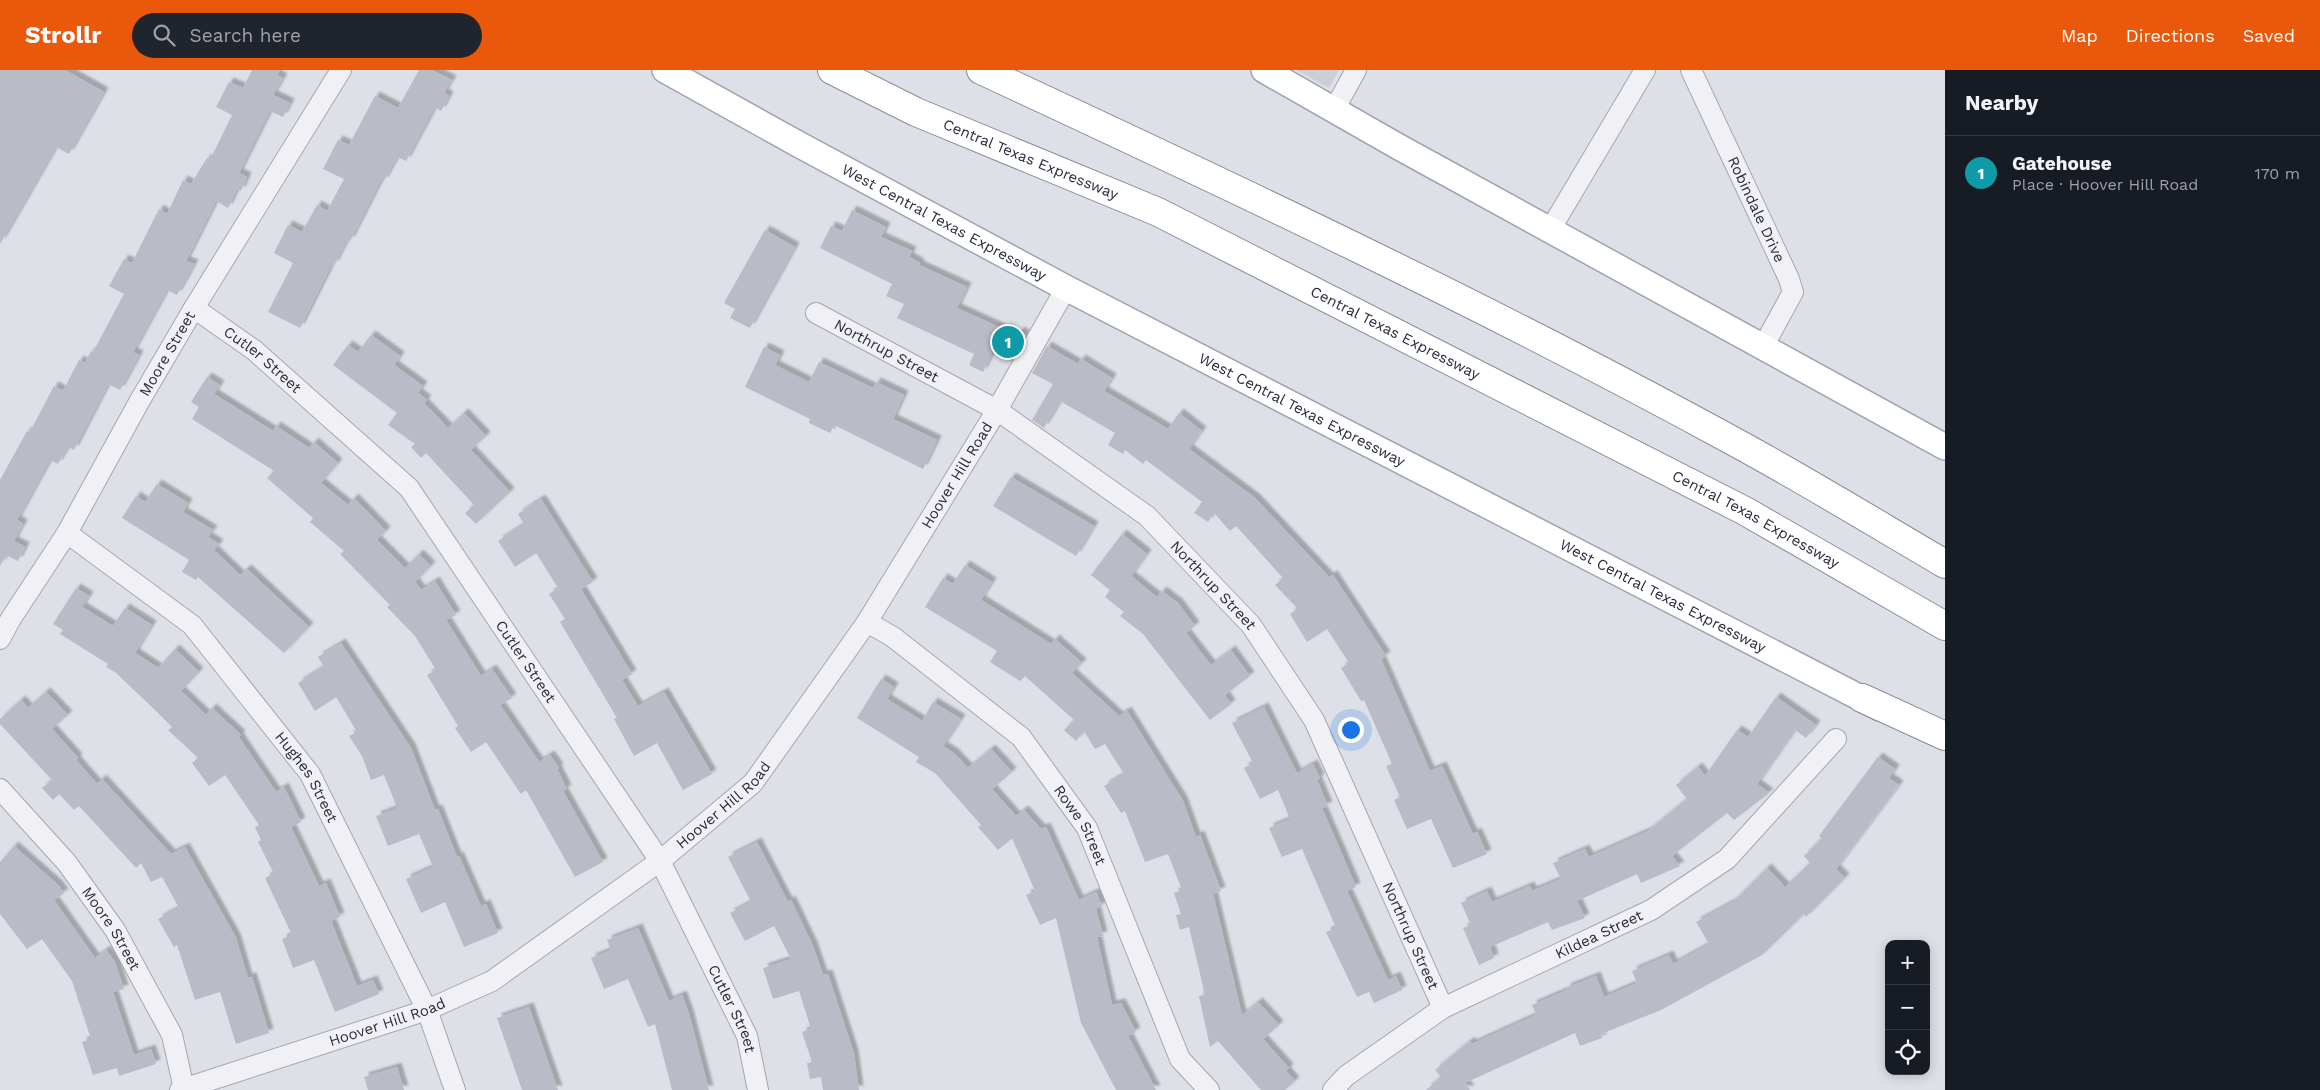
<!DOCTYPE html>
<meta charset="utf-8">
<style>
body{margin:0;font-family:"Work Sans",sans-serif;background:#20242c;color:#f1f3f6}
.controls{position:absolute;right:15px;bottom:15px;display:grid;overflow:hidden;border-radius:10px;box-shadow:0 2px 12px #0003}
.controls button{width:45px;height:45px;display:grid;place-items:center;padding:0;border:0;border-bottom:1px solid #363941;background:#171b24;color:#f1f3f6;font:25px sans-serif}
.you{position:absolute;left:1350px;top:659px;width:18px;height:18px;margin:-12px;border:4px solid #fff;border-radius:50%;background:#1a73e8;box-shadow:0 0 0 8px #1a73e833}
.badge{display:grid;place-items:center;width:32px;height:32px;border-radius:50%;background:#ea580c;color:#fff;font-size:16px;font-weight:700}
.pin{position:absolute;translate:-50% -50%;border:2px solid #fff;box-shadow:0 1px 5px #0006}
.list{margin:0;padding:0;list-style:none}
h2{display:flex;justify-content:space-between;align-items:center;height:65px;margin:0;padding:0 20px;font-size:21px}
h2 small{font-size:16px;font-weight:400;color:#9ea1a6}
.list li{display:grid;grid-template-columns:32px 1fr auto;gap:15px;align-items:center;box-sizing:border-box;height:75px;padding:0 20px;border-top:1px solid #363941}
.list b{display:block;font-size:19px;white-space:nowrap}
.list p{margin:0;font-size:16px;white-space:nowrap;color:#9ea1a6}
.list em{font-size:16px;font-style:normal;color:#9ea1a6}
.icon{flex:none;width:28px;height:28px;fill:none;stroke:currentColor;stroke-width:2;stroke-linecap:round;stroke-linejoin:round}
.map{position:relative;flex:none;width:1945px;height:1020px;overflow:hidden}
header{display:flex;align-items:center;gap:30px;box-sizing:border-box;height:70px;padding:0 25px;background:#ea580c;color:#fff}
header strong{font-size:24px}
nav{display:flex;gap:28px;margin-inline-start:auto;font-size:18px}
.search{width:350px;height:45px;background:#20242c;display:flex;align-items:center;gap:12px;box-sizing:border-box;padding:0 18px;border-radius:28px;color:#9ea1a6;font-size:19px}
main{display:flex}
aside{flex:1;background:#171b24}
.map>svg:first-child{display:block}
.built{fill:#cccfd8}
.building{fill:#b9bbc6;filter:url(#shadow)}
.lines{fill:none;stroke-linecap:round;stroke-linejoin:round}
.minor-casing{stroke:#a4a6b0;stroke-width:22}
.major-casing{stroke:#9ea3b1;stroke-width:28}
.highway-casing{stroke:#878b9c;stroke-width:30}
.minor{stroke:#f1f1f5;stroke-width:20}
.major{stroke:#fff;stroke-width:25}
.highway{stroke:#fff;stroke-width:28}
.labels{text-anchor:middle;stroke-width:4.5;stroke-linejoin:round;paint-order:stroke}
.street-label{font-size:15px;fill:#292c3c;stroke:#edeff4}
</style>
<header>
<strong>Strollr</strong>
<div class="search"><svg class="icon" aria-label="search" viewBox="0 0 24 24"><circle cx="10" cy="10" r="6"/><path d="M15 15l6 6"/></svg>Search here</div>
<nav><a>Map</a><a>Directions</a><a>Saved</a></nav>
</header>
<main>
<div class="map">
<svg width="1945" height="1020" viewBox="0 0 1945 1020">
<defs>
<filter id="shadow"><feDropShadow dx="4.5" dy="-4.5" stdDeviation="1" flood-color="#0004"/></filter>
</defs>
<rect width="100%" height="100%" fill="#dee0e7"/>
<!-- built -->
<path class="built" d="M 1296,0 L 1339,0 L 1329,18 Z"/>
<!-- building -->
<path class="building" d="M 0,0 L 65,0 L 104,22 L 69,84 L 56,77 L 0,174 Z
M 252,0 L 280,0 L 277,5 L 283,8 L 273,25 L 290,33 L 283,47 L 270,41 L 239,103 L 247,107 L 241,121 L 237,119 L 228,138 L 216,131 L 186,191 L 194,194 L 177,225 L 167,220 L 133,282 L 139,285 L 120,320 L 108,314 L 74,380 L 68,377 L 58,394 L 50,390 L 17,450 L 23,454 L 14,471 L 25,477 L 18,491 L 6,485 L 0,496 L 0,410 L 27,361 L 30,362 L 54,316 L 63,321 L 79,290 L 85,293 L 91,281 L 93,282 L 124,224 L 109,216 L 124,189 L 132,193 L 159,139 L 167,144 L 183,110 L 191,114 L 207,88 L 210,90 L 232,45 L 216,37 L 229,12 L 243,18 Z
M 419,0 L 432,0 L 452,10 L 444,23 L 449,26 L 441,41 L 435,37 L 406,91 L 397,87 L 384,111 L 381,110 L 350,171 L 347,170 L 334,195 L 332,194 L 300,258 L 268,242 L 293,193 L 274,183 L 288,155 L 302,162 L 317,135 L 327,141 L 344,109 L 323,99 L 338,70 L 349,75 L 375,26 L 398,38 Z
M 852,140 L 886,157 L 881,167 L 912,181 L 909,187 L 920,193 L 919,195 L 967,217 L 957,238 L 1005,260 L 1006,258 L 1017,265 L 1020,261 L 1026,265 L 1011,291 L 993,281 L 983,302 L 969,295 L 974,284 L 897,248 L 904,234 L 886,226 L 892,214 L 820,178 L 831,156 L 842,161 Z
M 765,160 L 795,177 L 750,258 L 730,248 L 735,239 L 724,233 Z
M 371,265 L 400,286 L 394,295 L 423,316 L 418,323 L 427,330 L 424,333 L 448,358 L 464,343 L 486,366 L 471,380 L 510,422 L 476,454 L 465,443 L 474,435 L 426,383 L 421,388 L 411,377 L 415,374 L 388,355 L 397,343 L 333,295 L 348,275 L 358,282 Z
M 1047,276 L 1078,294 L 1081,289 L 1112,308 L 1104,321 L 1168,359 L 1179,343 L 1202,361 L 1189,379 L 1255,428 L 1329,507 L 1333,505 L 1386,586 L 1381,589 L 1430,701 L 1442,696 L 1473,764 L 1477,762 L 1487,784 L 1453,798 L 1431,749 L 1407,759 L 1394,730 L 1400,727 L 1386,696 L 1392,694 L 1364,630 L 1361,631 L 1341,598 L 1349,593 L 1327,559 L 1307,572 L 1290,544 L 1298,539 L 1275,515 L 1283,508 L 1236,456 L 1230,461 L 1214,443 L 1208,452 L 1194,443 L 1202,432 L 1146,390 L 1143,394 L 1125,380 L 1123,384 L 1108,375 L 1115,363 L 1060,331 L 1044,358 L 1032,350 L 1053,314 L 1032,303 Z
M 764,277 L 780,285 L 775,295 L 809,312 L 819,292 L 873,318 L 876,312 L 904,325 L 893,349 L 937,370 L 923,399 L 834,355 L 830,363 L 809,353 L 810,349 L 745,317 Z
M 207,307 L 220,315 L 214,324 L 273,361 L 276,356 L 309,378 L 314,372 L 338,393 L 321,413 L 348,435 L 354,428 L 386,461 L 377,470 L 405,498 L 419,484 L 431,496 L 415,512 L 421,520 L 435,511 L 456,545 L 446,550 L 481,606 L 492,599 L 512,628 L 500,635 L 539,692 L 550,685 L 559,698 L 557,699 L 567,719 L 563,721 L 603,792 L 575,807 L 526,720 L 521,724 L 486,672 L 471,682 L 455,658 L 458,656 L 427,605 L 436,600 L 415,566 L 387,537 L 390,535 L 340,484 L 344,481 L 310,452 L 313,448 L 267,408 L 274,401 L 192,349 L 199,337 L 191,332 Z
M 1011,407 L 1094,456 L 1076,486 L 993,436 Z
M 157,414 L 188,433 L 183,442 L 213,460 L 208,467 L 219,474 L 214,480 L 240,505 L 247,499 L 309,557 L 284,583 L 198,507 L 196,510 L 182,502 L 189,490 L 122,448 L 136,426 L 145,432 Z
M 541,429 L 593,512 L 581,519 L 632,604 L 622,610 L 638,636 L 664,622 L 712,704 L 683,720 L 657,673 L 634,686 L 614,649 L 617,648 L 560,552 L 565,549 L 549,524 L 558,518 L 536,483 L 515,497 L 498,471 L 524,454 L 518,444 Z
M 1122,464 L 1147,484 L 1131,506 L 1157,527 L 1162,521 L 1178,533 L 1195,556 L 1186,563 L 1211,595 L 1231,580 L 1250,606 L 1225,625 L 1231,634 L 1210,650 L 1143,564 L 1120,546 L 1124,542 L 1105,527 L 1110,520 L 1091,505 Z
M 965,495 L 992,512 L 981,530 L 1051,574 L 1055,569 L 1082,593 L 1072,603 L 1119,646 L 1127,641 L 1183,731 L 1196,767 L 1200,765 L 1221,821 L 1213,824 L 1242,945 L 1258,932 L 1279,955 L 1263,969 L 1289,998 L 1286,1001 L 1295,1011 L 1285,1020 L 1261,1020 L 1218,971 L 1210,977 L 1199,926 L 1205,925 L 1189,857 L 1180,860 L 1176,845 L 1181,844 L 1174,823 L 1182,820 L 1168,784 L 1145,792 L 1125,741 L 1121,743 L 1104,716 L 1124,704 L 1105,674 L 1095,679 L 1084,661 L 1076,671 L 1064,660 L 1074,650 L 1025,606 L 1020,611 L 990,592 L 997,581 L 925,537 L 943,508 L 953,514 Z
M 76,518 L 89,526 L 82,537 L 113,556 L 125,538 L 152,555 L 135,583 L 158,598 L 175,579 L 199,602 L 181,621 L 206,645 L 212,638 L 241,665 L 239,667 L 276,722 L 284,717 L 301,752 L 291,757 L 319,816 L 326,813 L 340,847 L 331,851 L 357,916 L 373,910 L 379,924 L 335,942 L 314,890 L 293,898 L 282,869 L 292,865 L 265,808 L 274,804 L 258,772 L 261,770 L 255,757 L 259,755 L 225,705 L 209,716 L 192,693 L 198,688 L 168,660 L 172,657 L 155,640 L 115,602 L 106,597 L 108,594 L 60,564 L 63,560 L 53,554 Z
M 341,573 L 411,678 L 435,740 L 438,739 L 457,787 L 459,786 L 481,836 L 486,834 L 498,863 L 464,877 L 445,832 L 421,843 L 406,809 L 433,797 L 419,764 L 388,776 L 376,746 L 397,738 L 384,705 L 371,710 L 362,686 L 349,666 L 357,662 L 336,627 L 315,641 L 298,613 L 324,597 L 318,587 Z
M 881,609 L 894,617 L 887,629 L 922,651 L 933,632 L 961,649 L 943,676 L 954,683 L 968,698 L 991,679 L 1012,702 L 992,719 L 1016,746 L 1024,740 L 1041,759 L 1046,757 L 1079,830 L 1096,822 L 1102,836 L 1096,839 L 1103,866 L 1097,867 L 1112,935 L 1121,933 L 1136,962 L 1128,966 L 1156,1020 L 1116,1020 L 1081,953 L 1056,848 L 1040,855 L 1026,825 L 1035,821 L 1012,768 L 998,780 L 978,757 L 981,755 L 935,703 L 916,692 L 919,687 L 857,648 Z
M 46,622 L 68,645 L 52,659 L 78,688 L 76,690 L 97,714 L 102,709 L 171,784 L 185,777 L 236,868 L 248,908 L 252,907 L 269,963 L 236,974 L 220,922 L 195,930 L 177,875 L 174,877 L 158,849 L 179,838 L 162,807 L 151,812 L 141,793 L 136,798 L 79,736 L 74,740 L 59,724 L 53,730 L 42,718 L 52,710 L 0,654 L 0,649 L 21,630 L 28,638 Z
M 1776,627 L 1816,655 L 1806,668 L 1795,660 L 1757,714 L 1769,723 L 1734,750 L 1727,743 L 1672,786 L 1680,796 L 1641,813 L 1637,804 L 1577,831 L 1585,848 L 1552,860 L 1548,852 L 1490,877 L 1494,888 L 1479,895 L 1463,858 L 1471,855 L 1461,833 L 1487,821 L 1492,832 L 1530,816 L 1532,821 L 1561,809 L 1553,793 L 1585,779 L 1589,787 L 1648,761 L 1687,729 L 1676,715 L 1698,697 L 1705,706 L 1737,660 L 1748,667 Z
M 1264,637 L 1297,703 L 1313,694 L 1320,708 L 1317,710 L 1328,736 L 1322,738 L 1356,817 L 1347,821 L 1388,910 L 1396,906 L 1402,920 L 1374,933 L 1369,922 L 1357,927 L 1326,862 L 1336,858 L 1302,779 L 1282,787 L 1269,758 L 1290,749 L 1278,720 L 1260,729 L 1244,698 L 1253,693 L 1232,653 Z
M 1878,687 L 1895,699 L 1889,708 L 1899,715 L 1836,799 L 1845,808 L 1806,847 L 1804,844 L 1762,885 L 1661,940 L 1601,964 L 1602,968 L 1580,976 L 1575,963 L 1465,1013 L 1470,1020 L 1426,1020 L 1441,1007 L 1435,1000 L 1470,971 L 1472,974 L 1536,945 L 1532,935 L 1567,920 L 1566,918 L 1596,906 L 1604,927 L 1637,913 L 1632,901 L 1669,885 L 1673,894 L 1709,874 L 1696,852 L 1733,832 L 1767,798 L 1785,817 L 1810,793 L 1804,786 L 1822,768 L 1819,766 Z
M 757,772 L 788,832 L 791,830 L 813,876 L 823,905 L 828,904 L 854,984 L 859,1020 L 823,1020 L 821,1007 L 810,1009 L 807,993 L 812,992 L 802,962 L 811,959 L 799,921 L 773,929 L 763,898 L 791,889 L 774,856 L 745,871 L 730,843 L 751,832 L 728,787 Z
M 14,776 L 58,815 L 64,823 L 54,830 L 95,888 L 106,880 L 115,892 L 124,919 L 113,922 L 134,985 L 151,979 L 156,994 L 119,1006 L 117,998 L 93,1005 L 82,972 L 91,969 L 72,911 L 42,869 L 27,879 L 0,844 L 0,792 Z
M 638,858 L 669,931 L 682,925 L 689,944 L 709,1020 L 672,1020 L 655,954 L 648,957 L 628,909 L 604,919 L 591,888 L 611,880 L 607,870 Z
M 529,937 L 558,1020 L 522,1020 L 497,948 Z
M 397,997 L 404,1020 L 368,1020 L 364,1007 Z"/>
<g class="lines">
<!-- minor casing -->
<g class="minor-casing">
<g id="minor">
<path id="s1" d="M 1691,0 L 1789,209 L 1793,222 L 1763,277"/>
<path d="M 1334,40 L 1356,0"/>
<path d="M 1550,160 L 1645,0"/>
<path id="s2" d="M 194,238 L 254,280 L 409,418 L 660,791 L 747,966 L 758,1020"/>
<path id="s3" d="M 816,243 L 997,340 L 1147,446 L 1251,555 L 1314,650 L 1443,938"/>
<path id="s4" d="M 67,463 L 192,555 L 310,704 L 427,940 L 455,1020"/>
<path id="s5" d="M 867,552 L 893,567 L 1021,667 L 1087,758 L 1180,989 L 1209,1020"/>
<path id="s6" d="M 0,569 L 10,550 L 67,463 L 139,332 L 194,238 L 341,0"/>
<path id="s7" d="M 0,719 L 67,793 L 115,860 L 172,965 L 184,1019"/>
<path id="s8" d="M 180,1020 L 427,940 L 492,911 L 660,791 L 753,713 L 867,552 L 997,340 L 1066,218"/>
<path id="s9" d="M 1333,1020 L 1346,1006 L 1443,938 L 1651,840 L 1727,789 L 1836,669"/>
</g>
</g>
<!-- major casing -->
<g class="major-casing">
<g id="major">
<path id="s10" d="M 665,0 L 798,74 L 1066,218 L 1880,638"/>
<path d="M 1264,0 L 1399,77 L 1945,377"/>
</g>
</g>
<!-- highway casing -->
<g class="highway-casing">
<g id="highway">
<path id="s11" d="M 832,0 L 916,42 L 1158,142 L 1745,441 L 1945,556"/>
<path d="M 981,0 C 1235,118 1488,237 1733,371 C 1805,410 1875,453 1945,494"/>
<path d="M 1862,628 L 1945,666"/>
</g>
</g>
<!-- minor -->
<use href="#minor" class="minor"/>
<!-- major -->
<use href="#major" class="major"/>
<!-- highway -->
<use href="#highway" class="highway"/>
</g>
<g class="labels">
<!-- street labels -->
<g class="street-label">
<text dy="5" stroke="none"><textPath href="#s11" startOffset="218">Central Texas Expressway</textPath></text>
<text dy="5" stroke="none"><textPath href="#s1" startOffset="154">Robindale Drive</textPath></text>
<text dy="5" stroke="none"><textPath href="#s10" startOffset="318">West Central Texas Expressway</textPath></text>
<text dy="5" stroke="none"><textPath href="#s11" startOffset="622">Central Texas Expressway</textPath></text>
<text dy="5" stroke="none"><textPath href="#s3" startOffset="80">Northrup Street</textPath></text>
<text dy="5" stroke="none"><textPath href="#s6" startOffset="331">Moore Street</textPath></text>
<text dy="5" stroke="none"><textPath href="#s2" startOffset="86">Cutler Street</textPath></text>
<text dy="5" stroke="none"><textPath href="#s10" startOffset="722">West Central Texas Expressway</textPath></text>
<text dy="5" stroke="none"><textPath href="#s8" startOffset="1028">Hoover Hill Road</textPath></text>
<text dy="5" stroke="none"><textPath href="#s11" startOffset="1028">Central Texas Expressway</textPath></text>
<text dy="5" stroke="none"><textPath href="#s3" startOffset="485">Northrup Street</textPath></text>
<text dy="5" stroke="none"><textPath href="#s10" startOffset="1128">West Central Texas Expressway</textPath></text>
<text dy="5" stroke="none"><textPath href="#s2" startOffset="490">Cutler Street</textPath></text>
<text dy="5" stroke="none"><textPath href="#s4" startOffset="346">Hughes Street</textPath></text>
<text dy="5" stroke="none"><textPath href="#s8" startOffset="622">Hoover Hill Road</textPath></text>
<text dy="5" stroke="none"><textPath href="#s5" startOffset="299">Rowe Street</textPath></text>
<text dy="5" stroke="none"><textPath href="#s7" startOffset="179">Moore Street</textPath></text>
<text dy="5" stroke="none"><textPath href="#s3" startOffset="890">Northrup Street</textPath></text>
<text dy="5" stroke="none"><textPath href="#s9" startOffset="310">Kildea Street</textPath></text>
<text dy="5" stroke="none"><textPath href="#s2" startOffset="895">Cutler Street</textPath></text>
<text dy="5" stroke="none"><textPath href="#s8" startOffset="218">Hoover Hill Road</textPath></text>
</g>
</g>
</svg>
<div class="controls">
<button>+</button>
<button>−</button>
<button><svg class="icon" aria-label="locate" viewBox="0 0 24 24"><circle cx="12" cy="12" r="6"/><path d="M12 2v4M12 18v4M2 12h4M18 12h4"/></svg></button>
</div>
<div class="you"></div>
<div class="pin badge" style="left:1008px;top:272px;background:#0f9aa8">1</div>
</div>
<aside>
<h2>Nearby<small></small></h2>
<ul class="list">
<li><span class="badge" style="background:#0f9aa8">1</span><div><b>Gatehouse</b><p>Place · Hoover Hill Road</p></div><em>170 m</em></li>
</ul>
</aside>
</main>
